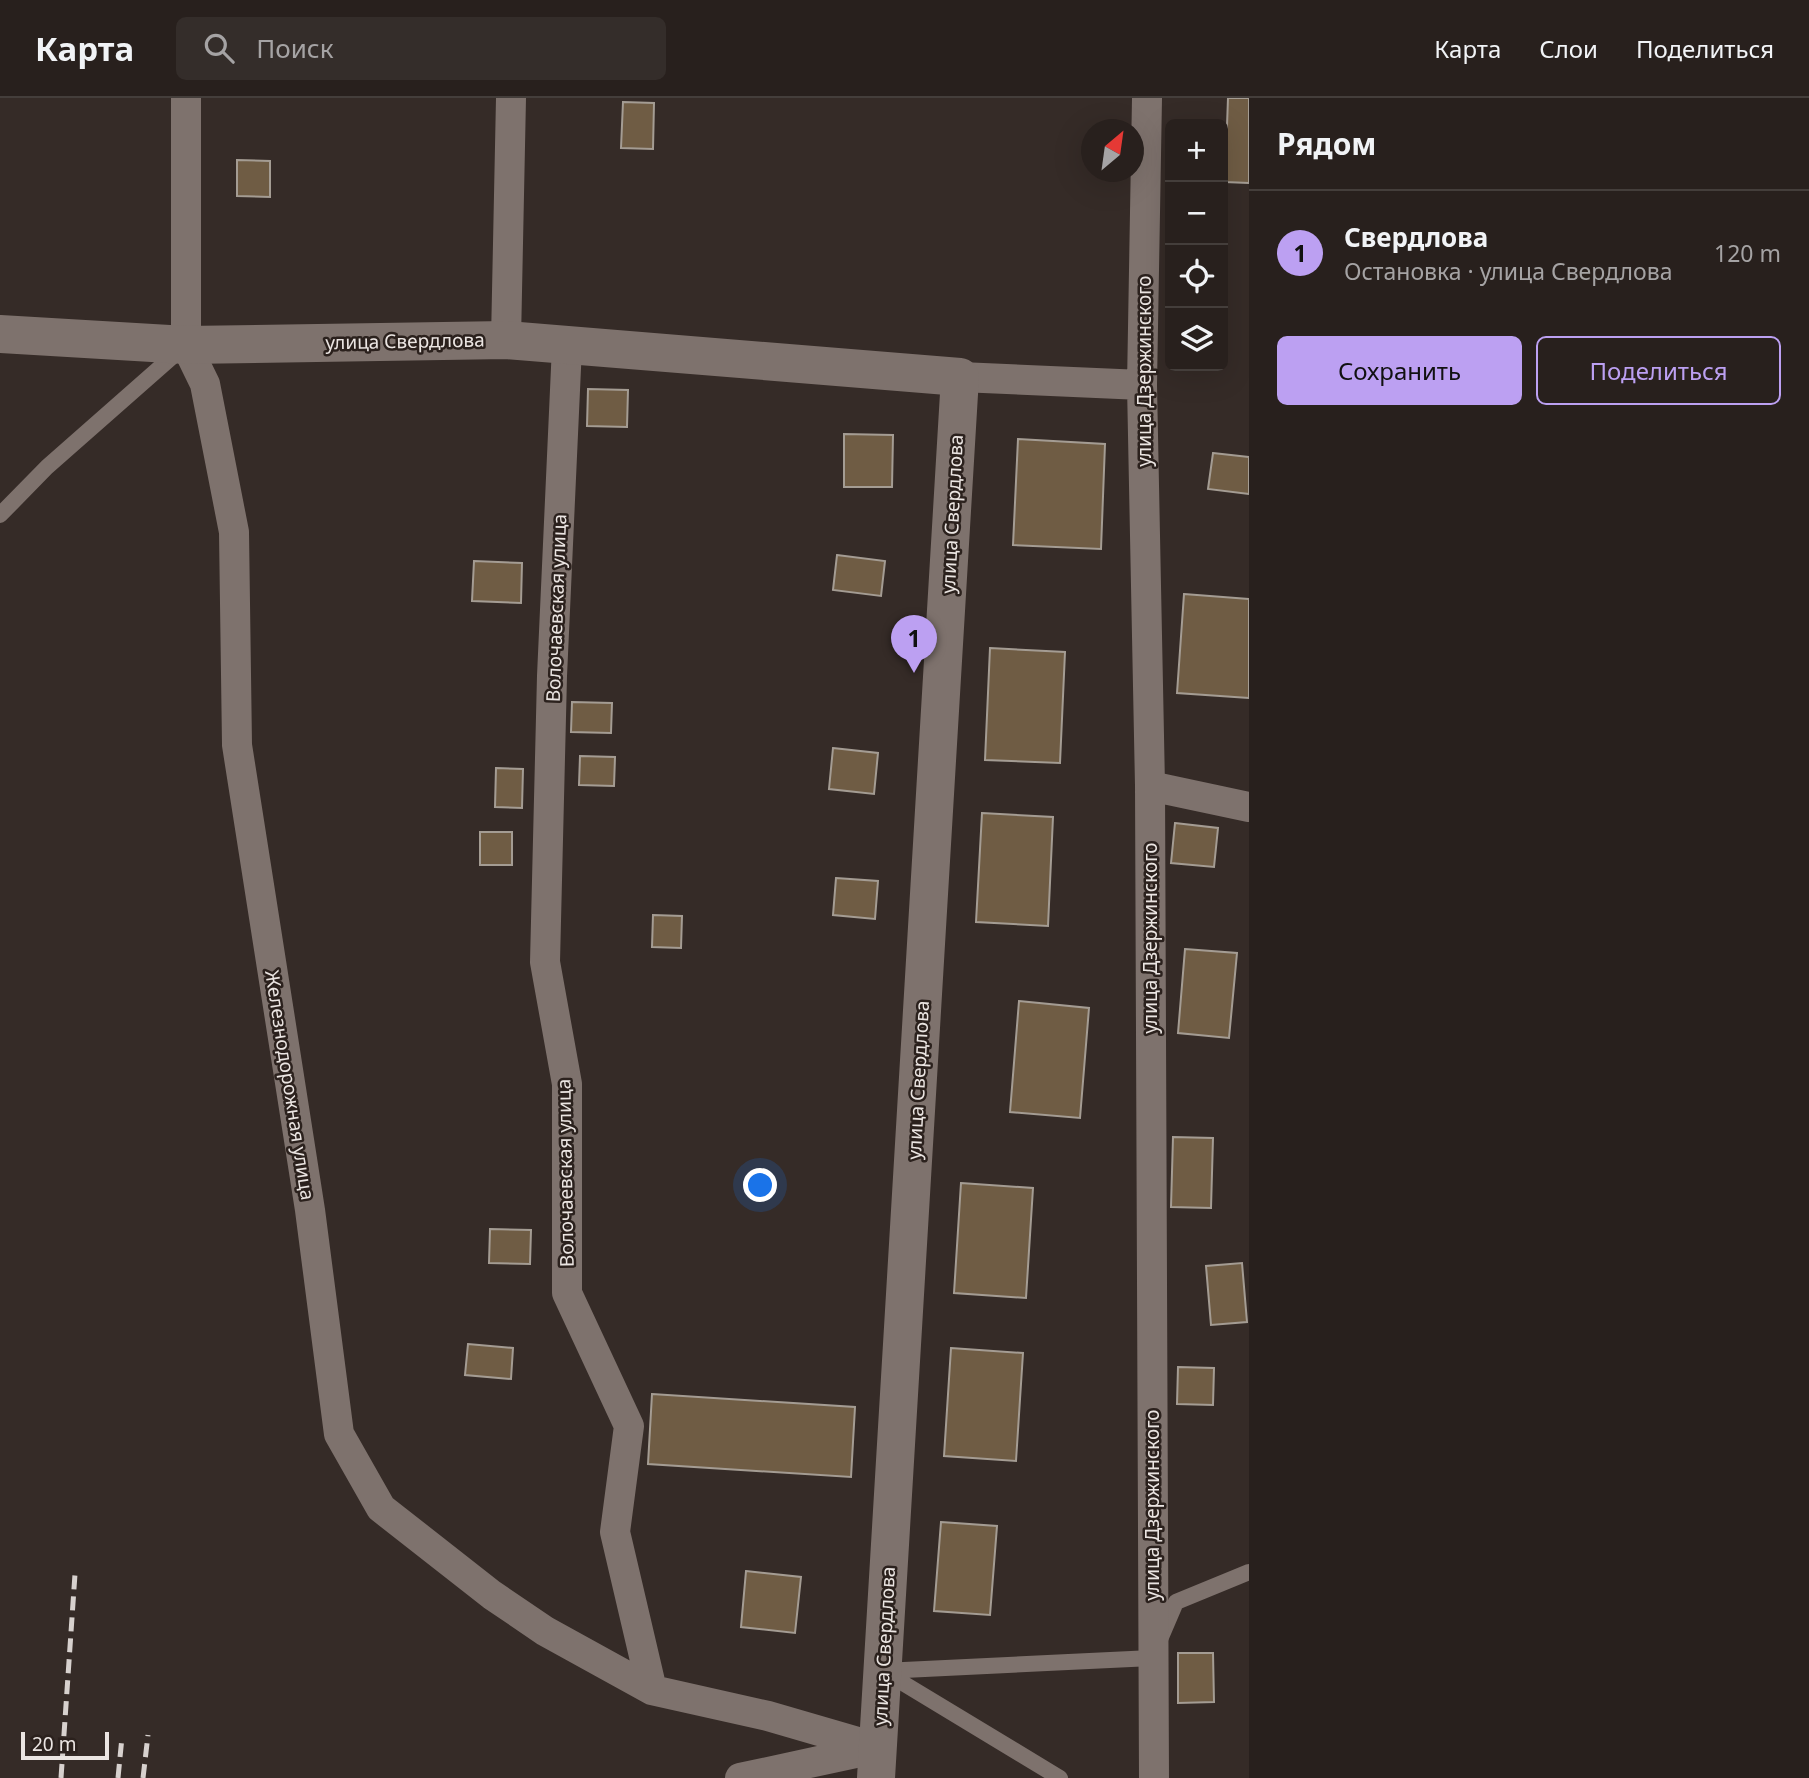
<!DOCTYPE html>
<html lang="ru">
<meta charset="utf-8">
<style>
body{margin:0;font-family:"Noto Sans",sans-serif;background:#342d2a;color:#f1f3f6}
.controls{position:absolute;right:21px;top:21px;display:grid;overflow:hidden;border-radius:10px;box-shadow:0 7px 28px #0002}
.controls button{width:63px;height:63px;display:grid;place-items:center;padding:0;border:0;border-bottom:2px solid #443e3b;background:#28201d;color:#f1f3f6;font:35px sans-serif}
.compass{position:absolute;left:1081px;top:21px;width:63px;height:63px;border-radius:50%;background:#28201d;box-shadow:0 7px 28px #0002;rotate:29deg}
.scale{position:absolute;left:21px;bottom:18px;width:88px;box-sizing:border-box;padding-left:7px;border:4px solid #ebe5e2;border-top:0;font-size:19px;line-height:24px;white-space:nowrap;color:#ebe5e2;-webkit-text-stroke:5px #2b211d;paint-order:stroke}
.you{position:absolute;left:761px;top:1088px;width:24px;height:24px;margin:-18px;border:5px solid #fff;border-radius:50%;background:#1a73e8;box-shadow:0 0 0 10px #1a73e833}
.badge{display:grid;place-items:center;width:46px;height:46px;border-radius:50%;background:#bca0f2;color:#111;font-size:23px;font-weight:700}
.pin{position:absolute;translate:-50% -58px;filter:drop-shadow(0 2px 4px #0008)}
.pin::after{content:'';position:absolute;top:37px;width:24px;height:21px;background:inherit;clip-path:polygon(0 0,100% 0,50% 100%)}
.list{margin:0;padding:0;list-style:none}
h2{display:flex;justify-content:space-between;align-items:center;height:91px;margin:0;padding:0 28px;font-size:30px}
h2 small{font-size:23px;font-weight:400;color:#a5a3a4}
.list li{display:grid;grid-template-columns:46px 1fr auto;gap:21px;align-items:center;box-sizing:border-box;height:126px;padding:0 28px;border-top:2px solid #443e3b}
.list b{display:block;font-size:26px;white-space:nowrap}
.list p{margin:0;font-size:23px;white-space:nowrap;color:#a5a3a4}
.list em{font-size:23px;font-style:normal;color:#a5a3a4}
.actions{display:flex;gap:14px;padding:21px 28px}
.actions a{flex:1;padding:16px 0;border:2px solid #bca0f2;border-radius:10px;text-align:center;font-size:24px;color:#bca0f2}
.actions .main{background:#bca0f2;color:#111}
.icon{flex:none;width:38px;height:38px;fill:none;stroke:currentColor;stroke-width:2;stroke-linecap:round;stroke-linejoin:round}
.map{position:relative;flex:none;width:1249px;height:1680px;overflow:hidden}
header{display:flex;align-items:center;gap:42px;box-sizing:border-box;height:98px;padding:0 35px;background:#28201d;border-bottom:2px solid #443e3b}
header strong{font-size:33px}
nav{display:flex;gap:38px;margin-inline-start:auto;font-size:24px}
.search{width:490px;height:63px;background:#342d2a;display:flex;align-items:center;gap:18px;box-sizing:border-box;padding:0 24px;border-radius:10px;color:#a5a3a4;font-size:26px}
main{display:flex}
aside{flex:1;background:#28201d}
.map>svg:first-child{display:block}
.building{fill:#6f5c44;stroke:#a49c93;stroke-width:2}
.lines{fill:none;stroke-linecap:round;stroke-linejoin:round}
.service{stroke:#7e726d;stroke-width:16}
.minor{stroke:#7e726d;stroke-width:30}
.tertiary{stroke:#7e726d;stroke-width:38}
.rail{stroke:#d7d1ce;stroke-width:5;stroke-dasharray:14 7;stroke-linecap:butt}
.labels{text-anchor:middle;stroke-width:5;stroke-linejoin:round;paint-order:stroke}
.street-label{font-size:19px;fill:#ebe5e2;stroke:#2b211d}
</style>
<header>
<strong>Карта</strong>
<div class="search"><svg class="icon" aria-label="search" viewBox="0 0 24 24"><circle cx="10" cy="10" r="6"/><path d="M15 15l6 6"/></svg>Поиск</div>
<nav><a>Карта</a><a>Слои</a><a>Поделиться</a></nav>
</header>
<main>
<div class="map">
<svg width="1249" height="1680" viewBox="0 0 1249 1680">
<rect width="100%" height="100%" fill="#352b27"/>
<!-- building -->
<path class="building" d="M 1228,0 L 1249,0 L 1249,85 L 1225,84 Z
M 623,4 L 654,5 L 653,51 L 621,50 Z
M 237,62 L 270,63 L 270,99 L 237,98 Z
M 588,291 L 628,292 L 627,329 L 587,328 Z
M 844,336 L 893,337 L 892,389 L 844,389 Z
M 1018,341 L 1105,346 L 1101,451 L 1013,447 Z
M 1213,355 L 1249,359 L 1249,396 L 1208,391 Z
M 837,457 L 885,463 L 881,498 L 833,492 Z
M 474,463 L 522,465 L 521,505 L 472,503 Z
M 1184,496 L 1249,501 L 1249,600 L 1177,595 Z
M 990,550 L 1065,554 L 1060,665 L 985,662 Z
M 572,604 L 612,605 L 611,635 L 571,634 Z
M 833,650 L 878,655 L 874,696 L 829,691 Z
M 580,658 L 615,659 L 614,688 L 579,687 Z
M 496,670 L 523,671 L 522,710 L 495,709 Z
M 982,715 L 1053,719 L 1048,828 L 976,824 Z
M 1175,725 L 1218,730 L 1214,769 L 1171,765 Z
M 480,734 L 512,734 L 512,767 L 480,767 Z
M 836,780 L 878,783 L 875,821 L 833,817 Z
M 653,817 L 682,818 L 681,850 L 652,849 Z
M 1185,851 L 1237,855 L 1229,940 L 1178,935 Z
M 1019,903 L 1089,910 L 1080,1020 L 1010,1014 Z
M 1173,1039 L 1213,1040 L 1211,1110 L 1171,1109 Z
M 961,1085 L 1033,1090 L 1026,1200 L 954,1195 Z
M 490,1131 L 531,1132 L 530,1166 L 489,1165 Z
M 1242,1165 L 1247,1224 L 1211,1227 L 1206,1168 Z
M 468,1246 L 513,1250 L 511,1281 L 465,1277 Z
M 951,1250 L 1023,1255 L 1016,1363 L 944,1358 Z
M 1178,1269 L 1214,1270 L 1213,1307 L 1177,1306 Z
M 652,1296 L 855,1309 L 851,1379 L 648,1366 Z
M 941,1424 L 997,1428 L 990,1517 L 934,1513 Z
M 746,1473 L 801,1479 L 795,1535 L 741,1529 Z
M 1178,1555 L 1213,1555 L 1214,1604 L 1178,1605 Z"/>
<g class="lines">
<!-- service -->
<path class="service" d="M 0,417 L 47,369 L 181,251
M 883,1573 L 1152,1560 L 1176,1504 L 1249,1474
M 883,1573 L 1060,1680"/>
<!-- minor -->
<path class="minor" d="M 186,0 L 186,247 L 205,286 L 234,434 L 237,647 L 310,1112 L 339,1336 L 381,1410 L 492,1497 L 545,1533 L 652,1592 L 768,1618 L 878,1650
M 1147,0 L 1142,287 L 1150,688 L 1154,1680
M 506,242 L 511,0
M 567,248 L 552,578 L 545,864 L 567,986 L 567,1195 L 629,1328 L 615,1434 L 652,1592
M 960,279 L 1142,287
M 1150,688 L 1249,709
M 740,1680 L 874,1651"/>
<!-- tertiary -->
<path class="tertiary" d="M 0,236 L 186,247 L 506,242 L 960,279 L 876,1680"/>
<!-- rail -->
<path class="rail" d="M 61,1680 L 75,1476
M 118,1680 L 122,1639
M 143,1680 L 148,1637"/>
</g>
<g class="labels">
<!-- street labels -->
<g class="street-label">
<text transform="translate(405 243) rotate(-1)" y="7">улица Свердлова</text>
<text transform="translate(1144 273) rotate(-90)" y="7">улица Дзержинского</text>
<text transform="translate(952 416) rotate(-87)" y="7">улица Свердлова</text>
<text transform="translate(556 510) rotate(-88)" y="7">Волочаевская улица</text>
<text transform="translate(1150 840) rotate(-90)" y="7">улица Дзержинского</text>
<text transform="translate(918 982) rotate(-87)" y="7">улица Свердлова</text>
<text transform="translate(290 987) rotate(81)" y="7">Железнодорожная улица</text>
<text transform="translate(565 1075) rotate(-91)" y="7">Волочаевская улица</text>
<text transform="translate(1152 1407) rotate(-90)" y="7">улица Дзержинского</text>
<text transform="translate(884 1548) rotate(-87)" y="7">улица Свердлова</text>
</g>
</g>
</svg>
<div class="controls">
<button>+</button>
<button>−</button>
<button><svg class="icon" aria-label="locate" viewBox="0 0 24 24"><circle cx="12" cy="12" r="6"/><path d="M12 2v4M12 18v4M2 12h4M18 12h4"/></svg></button>
<button><svg class="icon" aria-label="layers" viewBox="0 0 24 24"><path d="M12 4l9 5-9 5-9-5zM3 14l9 5 9-5"/></svg></button>
</div>
<svg class="compass" viewBox="-18 -18 36 36"><path d="M0-13l5 13h-10z" fill="#e53935"/><path d="M0 13l5-13h-10z" fill="#a5a3a4"/></svg>
<div class="scale">20 m</div>
<div class="you"></div>
<div class="pin badge" style="left:914px;top:575px">1</div>
</div>
<aside>
<h2>Рядом<small></small></h2>
<ul class="list">
<li><span class="badge">1</span><div><b>Свердлова</b><p>Остановка · улица Свердлова</p></div><em>120 m</em></li>
</ul>
<div class="actions"><a class="main">Сохранить</a><a>Поделиться</a></div>
</aside>
</main>
